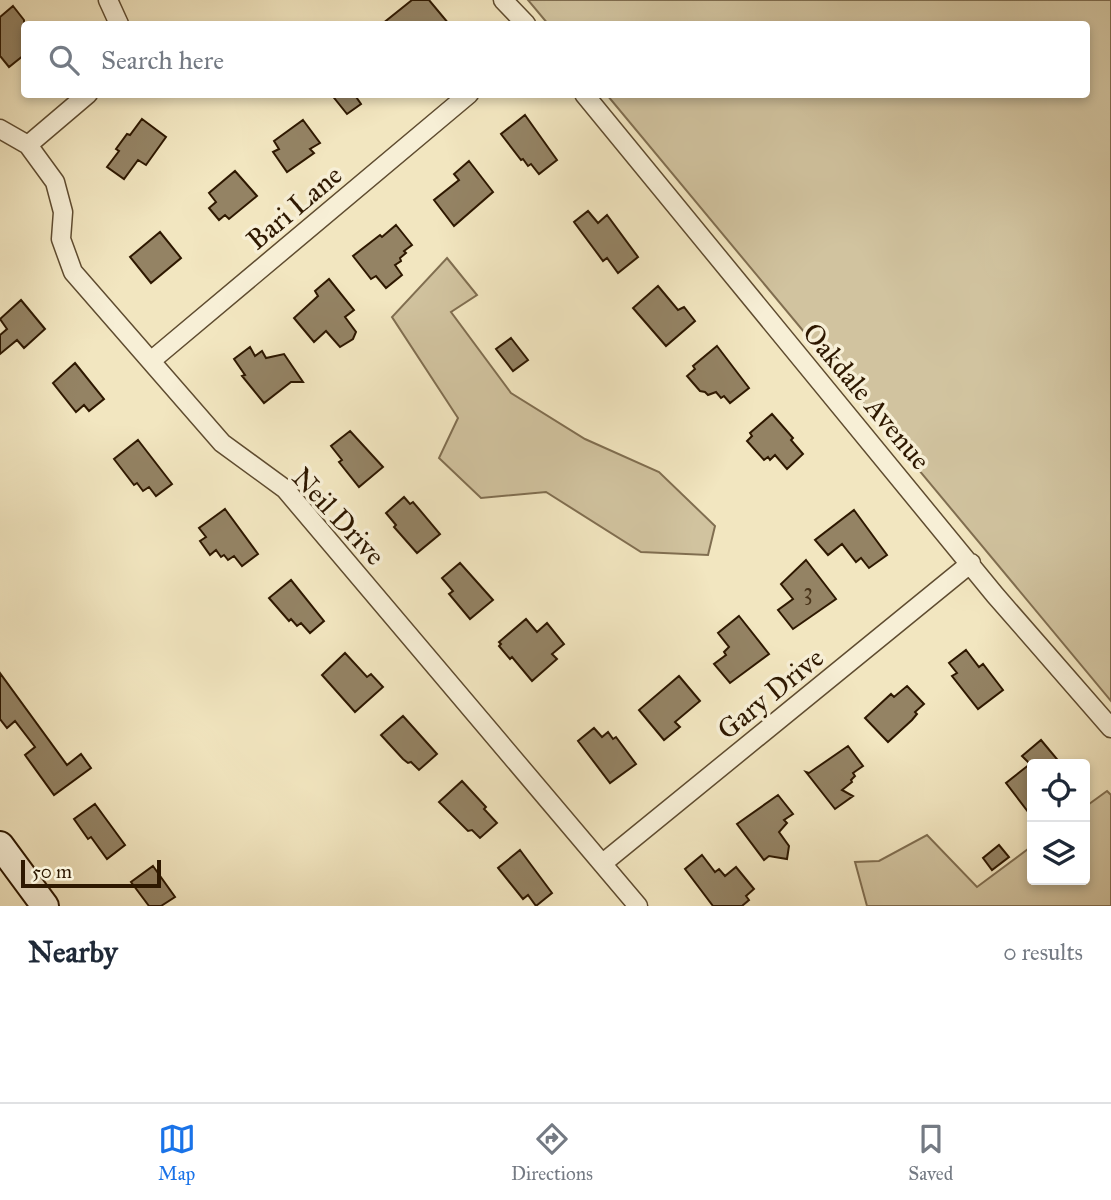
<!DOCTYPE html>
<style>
body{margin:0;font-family:"IM FELL Great Primer",serif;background:#f2f2f3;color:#1f2937}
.controls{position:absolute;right:21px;bottom:21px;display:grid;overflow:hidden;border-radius:7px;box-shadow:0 4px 10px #0003}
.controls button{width:63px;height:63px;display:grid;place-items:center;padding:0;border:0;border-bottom:2px solid #e0e1e3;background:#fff;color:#1f2937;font:35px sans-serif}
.scale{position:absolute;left:21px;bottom:18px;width:140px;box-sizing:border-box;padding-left:7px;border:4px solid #2e1800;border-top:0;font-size:19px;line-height:24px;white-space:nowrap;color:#2e1800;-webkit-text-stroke:5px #f7efd6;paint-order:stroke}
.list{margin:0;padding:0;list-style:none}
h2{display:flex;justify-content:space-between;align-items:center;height:91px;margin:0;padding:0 28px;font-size:30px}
h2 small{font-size:23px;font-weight:400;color:#747a83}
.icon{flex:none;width:38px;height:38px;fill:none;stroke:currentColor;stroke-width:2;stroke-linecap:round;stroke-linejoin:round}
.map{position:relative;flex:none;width:1111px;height:906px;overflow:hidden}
.search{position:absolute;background:#fff;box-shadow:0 4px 10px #0003;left:21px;right:21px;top:21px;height:77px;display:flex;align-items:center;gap:18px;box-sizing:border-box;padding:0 24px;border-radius:7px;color:#747a83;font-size:26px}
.sheet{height:196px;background:#fff}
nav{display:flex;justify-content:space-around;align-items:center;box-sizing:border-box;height:98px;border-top:2px solid #e0e1e3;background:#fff;font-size:19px;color:#747a83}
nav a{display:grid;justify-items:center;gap:4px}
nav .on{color:#1a73e8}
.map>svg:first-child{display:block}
.green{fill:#d1c39f;stroke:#806e50;stroke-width:2}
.building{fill:#948364;stroke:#2e1800;stroke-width:2}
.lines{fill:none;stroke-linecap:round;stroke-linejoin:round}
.street-casing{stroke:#5f4c30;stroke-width:21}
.secondary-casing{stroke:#2e1800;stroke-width:30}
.street{stroke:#f7efd6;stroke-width:18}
.secondary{stroke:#f7efd6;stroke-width:26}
.labels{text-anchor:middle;stroke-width:7;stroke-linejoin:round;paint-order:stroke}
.number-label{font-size:24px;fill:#483319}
.street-label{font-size:28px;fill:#2e1800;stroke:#f7efd6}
</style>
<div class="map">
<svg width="1111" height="906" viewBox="0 0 1111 906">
<rect width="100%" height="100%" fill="#f2e6c0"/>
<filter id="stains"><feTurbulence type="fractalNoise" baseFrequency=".00286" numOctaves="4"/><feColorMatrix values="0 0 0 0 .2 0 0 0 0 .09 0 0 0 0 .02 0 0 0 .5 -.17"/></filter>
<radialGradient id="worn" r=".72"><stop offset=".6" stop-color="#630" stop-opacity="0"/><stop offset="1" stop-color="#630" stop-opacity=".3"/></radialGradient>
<!-- green -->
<path class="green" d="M 528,0 L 1111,0 L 1111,701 L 607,95 L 1086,94 L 1086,24 L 548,24 Z
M 447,258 L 477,295 L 451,312 L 511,393 L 585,439 L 659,472 L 715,526 L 708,555 L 641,552 L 546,492 L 481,498 L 439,458 L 458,418 L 392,317 Z
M 1107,791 L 1111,795 L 1111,906 L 867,906 L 855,862 L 879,861 L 927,835 L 977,887 L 1032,846 L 1032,880 L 1085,880 L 1085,807 Z"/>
<!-- building -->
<path class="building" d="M 412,0 L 429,0 L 449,24 L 382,24 Z
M 13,6 L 24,20 L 24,55 L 9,67 L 0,56 L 0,17 Z
M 331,94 L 354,94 L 361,104 L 347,114 Z
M 525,115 L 557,160 L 539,174 L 531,164 L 528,166 L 523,159 L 521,160 L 501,134 Z
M 142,119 L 166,137 L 146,165 L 138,160 L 124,179 L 107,167 L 119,151 L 116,149 L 127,134 L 130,135 Z
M 303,120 L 320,143 L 310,149 L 314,153 L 287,172 L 273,152 L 279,149 L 274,141 Z
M 469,161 L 493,192 L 454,226 L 434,200 L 459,180 L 454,174 Z
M 235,171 L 257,196 L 229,219 L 225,215 L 219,220 L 209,208 L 216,202 L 209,193 Z
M 588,211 L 598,223 L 607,215 L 638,257 L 618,273 L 607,258 L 603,261 L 574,222 Z
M 396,225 L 412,245 L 404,251 L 406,253 L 400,258 L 401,261 L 395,265 L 402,275 L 386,288 L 376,276 L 371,279 L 353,256 L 380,235 L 382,237 Z
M 160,232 L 181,258 L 151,283 L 130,257 Z
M 329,279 L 354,310 L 345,317 L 356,332 L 353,339 L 340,347 L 326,331 L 314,342 L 294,318 L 318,296 L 315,291 Z
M 658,286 L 678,310 L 684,307 L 695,321 L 666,346 L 633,308 Z
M 21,300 L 45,329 L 24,348 L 17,340 L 0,354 L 0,335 L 7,329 L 0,319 Z
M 511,338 L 528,360 L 513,371 L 496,349 Z
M 717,346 L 749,388 L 730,403 L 724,396 L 721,398 L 716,392 L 708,395 L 705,392 L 700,391 L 687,376 L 695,369 L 693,366 Z
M 250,347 L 255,356 L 262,351 L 266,358 L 284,354 L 303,382 L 291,382 L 264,403 L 242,376 L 245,375 L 234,359 Z
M 75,363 L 104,399 L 89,411 L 84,405 L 76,412 L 53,383 Z
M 772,414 L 793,438 L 791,440 L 803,454 L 787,469 L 775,455 L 770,460 L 768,457 L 764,460 L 747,441 L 752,436 L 750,433 Z
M 350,431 L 383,467 L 359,487 L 339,462 L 342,460 L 331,446 Z
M 138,440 L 172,484 L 156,496 L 149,487 L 143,491 L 137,483 L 134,485 L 114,459 Z
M 404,497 L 410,504 L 413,502 L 440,534 L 417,553 L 394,527 L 396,525 L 386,513 Z
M 225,509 L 258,554 L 242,566 L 234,556 L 228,560 L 224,555 L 221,557 L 216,550 L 210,555 L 200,541 L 206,537 L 199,528 Z
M 854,510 L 887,555 L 869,568 L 861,558 L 856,562 L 842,544 L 828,555 L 815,540 Z
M 806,560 L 836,599 L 793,629 L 778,610 L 793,599 L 781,584 Z
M 460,563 L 493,600 L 470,619 L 449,594 L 453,591 L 442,578 Z
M 291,580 L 324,621 L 310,633 L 301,623 L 297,626 L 291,619 L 289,621 L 269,598 Z
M 739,616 L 769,654 L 730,683 L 714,664 L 726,655 L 724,652 L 729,647 L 718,633 Z
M 526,619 L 537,632 L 547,623 L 564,644 L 552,654 L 557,659 L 532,681 L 512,657 L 510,659 L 499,646 L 501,644 L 499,642 Z
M 966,650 L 979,667 L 983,664 L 1003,690 L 978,709 L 952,676 L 957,673 L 949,663 Z
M 345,653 L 367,677 L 371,674 L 383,687 L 355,712 L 322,675 Z
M 0,673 L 67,765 L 81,754 L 91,768 L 54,795 L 25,755 L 35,747 L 15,721 L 7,728 L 0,719 Z
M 679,676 L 700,701 L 675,722 L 680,727 L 664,740 L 639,710 Z
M 907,686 L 924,704 L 915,712 L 917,714 L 912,720 L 888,742 L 865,718 L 891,694 L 894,697 Z
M 403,716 L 437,754 L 419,770 L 411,762 L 408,763 L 403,759 L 381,735 Z
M 594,728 L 602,737 L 608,732 L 613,739 L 616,737 L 636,764 L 610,783 L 578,741 Z
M 1041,740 L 1061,764 L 1032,764 L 1032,817 L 1006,783 L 1030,764 L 1022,756 Z
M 848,746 L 863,766 L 853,773 L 855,776 L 851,780 L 852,782 L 842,790 L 853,796 L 835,809 L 806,772 L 809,773 Z
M 462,781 L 486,807 L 484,809 L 497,823 L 480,838 L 472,830 L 468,831 L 439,802 Z
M 778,795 L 793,814 L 784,820 L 787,823 L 779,832 L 789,846 L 787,859 L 769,856 L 764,860 L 737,824 Z
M 95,804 L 125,845 L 107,859 L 91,837 L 88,839 L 74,819 Z
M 999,845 L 1009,857 L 992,870 L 983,858 Z
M 520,850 L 552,893 L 536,906 L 528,895 L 523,899 L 498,868 Z
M 702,855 L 715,872 L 719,869 L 725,876 L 736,867 L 754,889 L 746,896 L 749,900 L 742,906 L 713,906 L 685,869 Z
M 153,866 L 175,897 L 161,906 L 149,906 L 131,882 Z"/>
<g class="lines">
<!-- street casing -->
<g class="street-casing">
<path id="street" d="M 108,0 L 119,24
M 503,0 L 526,24
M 584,94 L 995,595 L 1111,728
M 0,129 L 28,145 L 55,182 L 63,212 L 61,239 L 73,272 L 222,443 L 285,489 L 638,906
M 28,145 L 88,94
M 152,360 L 469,94
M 603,863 L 971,563"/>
</g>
<!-- secondary casing -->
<g class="secondary-casing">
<path id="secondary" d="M 0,845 L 45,906"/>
</g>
<!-- street -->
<use href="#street" class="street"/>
<!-- secondary -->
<use href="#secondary" class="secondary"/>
</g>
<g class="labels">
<!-- number labels -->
<g class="number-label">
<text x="808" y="599">3</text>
</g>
<!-- street labels -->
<g class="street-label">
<text transform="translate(294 207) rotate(-40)" y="10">Bari Lane</text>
<text transform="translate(867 396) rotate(50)" y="10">Oakdale Avenue</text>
<text transform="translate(339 516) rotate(47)" y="10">Neil Drive</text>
<text transform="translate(770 693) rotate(-39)" y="10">Gary Drive</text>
</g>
</g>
<rect width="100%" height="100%" filter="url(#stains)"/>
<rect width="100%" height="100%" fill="url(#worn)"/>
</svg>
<div class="controls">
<button><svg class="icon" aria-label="locate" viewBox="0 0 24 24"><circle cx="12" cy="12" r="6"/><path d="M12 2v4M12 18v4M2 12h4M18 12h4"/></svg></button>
<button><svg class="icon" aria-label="layers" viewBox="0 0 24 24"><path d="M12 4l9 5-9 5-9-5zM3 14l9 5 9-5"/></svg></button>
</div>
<div class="scale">50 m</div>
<div class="search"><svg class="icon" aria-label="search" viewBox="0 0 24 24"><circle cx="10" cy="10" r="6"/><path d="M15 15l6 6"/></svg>Search here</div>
</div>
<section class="sheet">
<h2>Nearby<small>0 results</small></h2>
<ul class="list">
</ul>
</section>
<nav>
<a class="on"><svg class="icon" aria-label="map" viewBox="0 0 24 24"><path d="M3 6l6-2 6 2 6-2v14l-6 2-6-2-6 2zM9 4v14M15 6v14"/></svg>Map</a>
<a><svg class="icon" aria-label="directions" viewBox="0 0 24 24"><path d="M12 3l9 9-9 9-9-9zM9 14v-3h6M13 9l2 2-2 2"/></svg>Directions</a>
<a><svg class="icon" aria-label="saved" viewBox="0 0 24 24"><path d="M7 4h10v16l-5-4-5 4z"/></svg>Saved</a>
</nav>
